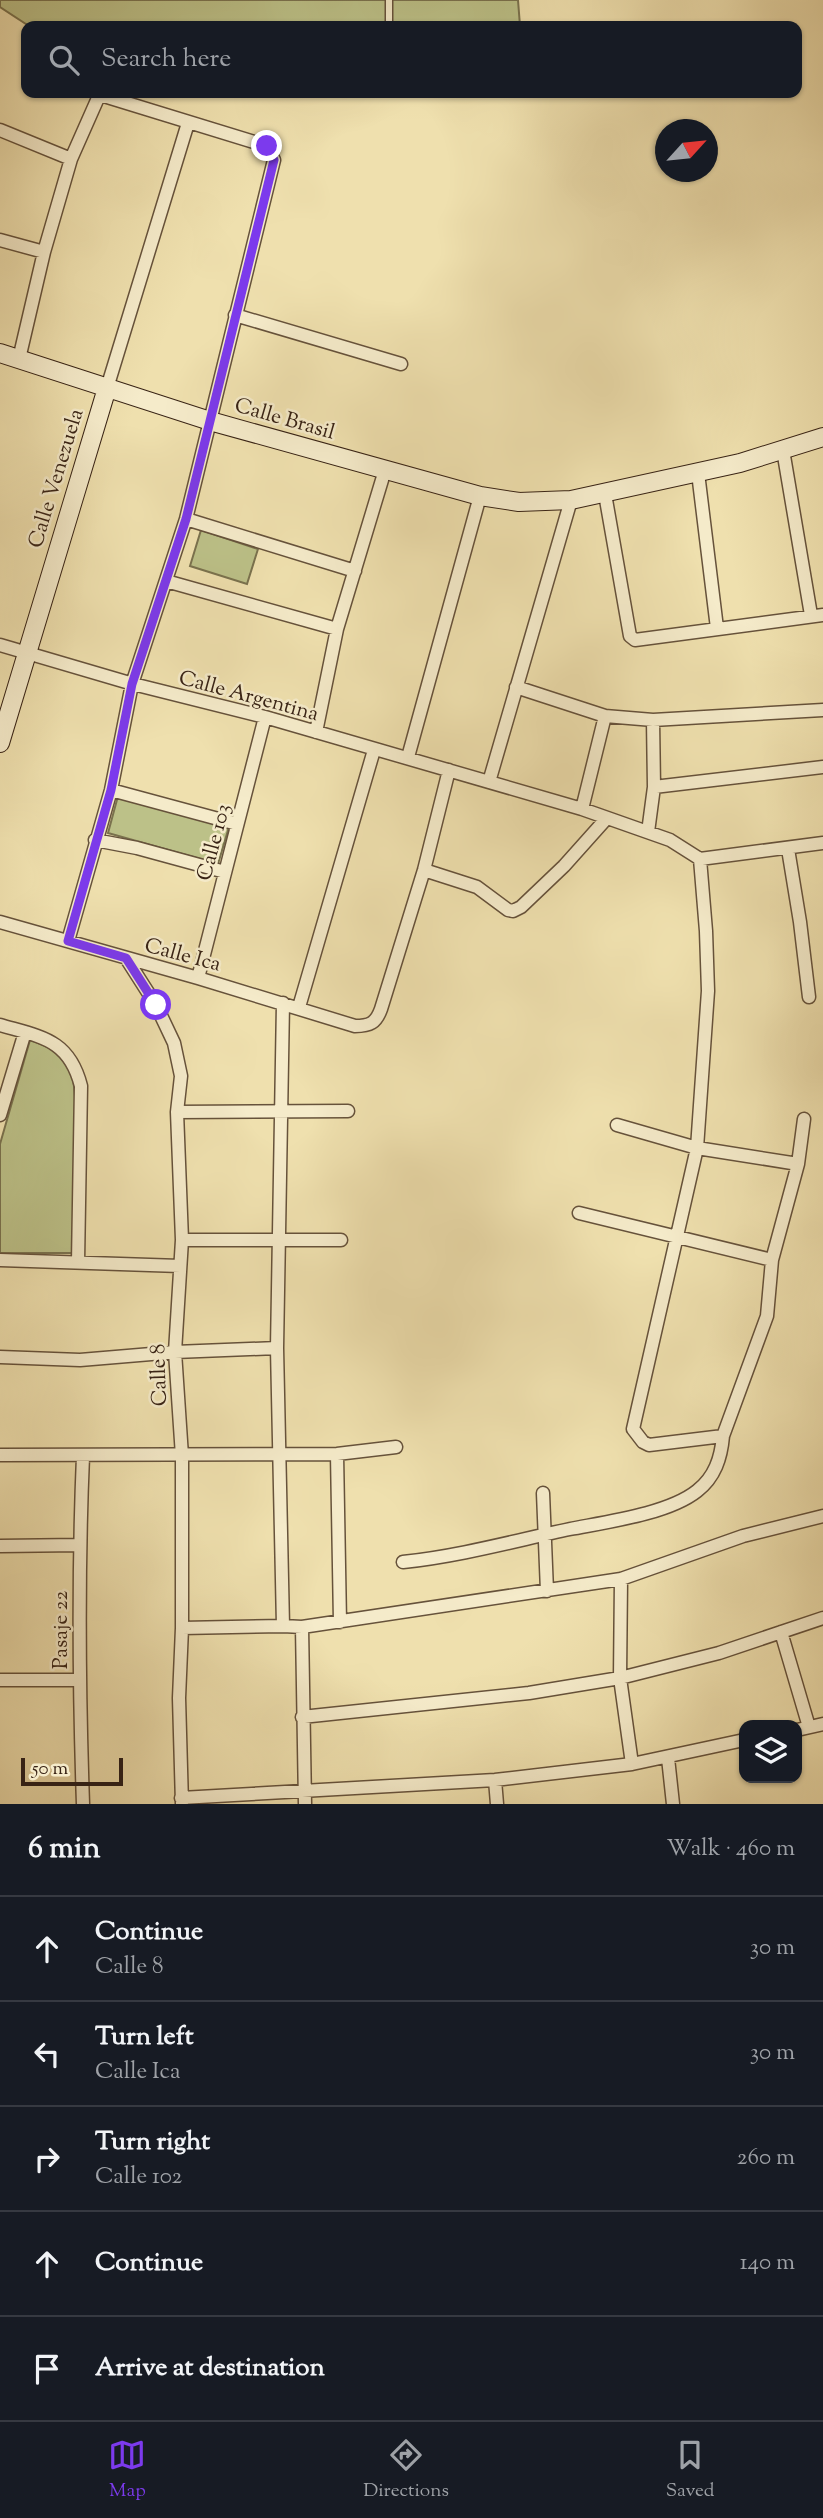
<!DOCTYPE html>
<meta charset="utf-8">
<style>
body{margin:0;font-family:"Sorts Mill Goudy",serif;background:#242831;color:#f1f3f6}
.controls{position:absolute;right:21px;bottom:21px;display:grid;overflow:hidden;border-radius:14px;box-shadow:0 2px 5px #0004}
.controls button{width:63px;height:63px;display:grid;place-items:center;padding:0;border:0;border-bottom:2px solid #363941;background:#171b24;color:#f1f3f6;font:35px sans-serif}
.compass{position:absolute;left:655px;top:119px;width:63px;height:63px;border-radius:50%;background:#171b24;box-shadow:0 2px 5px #0004;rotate:63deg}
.scale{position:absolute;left:21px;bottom:18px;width:102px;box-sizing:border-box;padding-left:7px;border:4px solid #382315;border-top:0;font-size:19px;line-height:24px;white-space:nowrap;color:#382315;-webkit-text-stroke:5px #f5ebca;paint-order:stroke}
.stop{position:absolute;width:21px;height:21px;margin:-16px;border:5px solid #7c3aed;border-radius:50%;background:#fff}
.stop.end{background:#7c3aed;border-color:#fff;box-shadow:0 2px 7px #0008}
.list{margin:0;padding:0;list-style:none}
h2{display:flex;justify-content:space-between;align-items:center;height:91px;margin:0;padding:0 28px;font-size:30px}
h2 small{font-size:23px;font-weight:400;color:#9ea1a6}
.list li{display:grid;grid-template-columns:46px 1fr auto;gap:21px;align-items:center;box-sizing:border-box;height:105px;padding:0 28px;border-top:2px solid #363941}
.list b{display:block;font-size:26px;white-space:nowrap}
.list p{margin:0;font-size:23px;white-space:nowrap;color:#9ea1a6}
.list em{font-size:23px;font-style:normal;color:#9ea1a6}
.icon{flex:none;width:38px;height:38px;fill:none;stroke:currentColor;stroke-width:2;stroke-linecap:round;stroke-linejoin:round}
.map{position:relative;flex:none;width:823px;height:1804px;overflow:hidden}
.search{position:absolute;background:#171b24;box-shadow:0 2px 5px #0004;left:21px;right:21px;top:21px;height:77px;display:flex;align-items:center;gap:18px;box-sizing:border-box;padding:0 24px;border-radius:14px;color:#9ea1a6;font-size:26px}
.sheet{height:616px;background:#171b24}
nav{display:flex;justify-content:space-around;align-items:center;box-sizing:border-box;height:98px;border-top:2px solid #363941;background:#171b24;font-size:19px;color:#9ea1a6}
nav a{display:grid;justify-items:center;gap:4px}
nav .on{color:#7c3aed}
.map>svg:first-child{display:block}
.green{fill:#bcc188;stroke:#7a724e;stroke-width:2}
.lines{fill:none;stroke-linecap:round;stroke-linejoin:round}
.lane-casing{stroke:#66523b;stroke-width:9}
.street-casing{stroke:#66523b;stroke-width:15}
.secondary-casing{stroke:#382315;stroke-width:20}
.lane{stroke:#f5ebca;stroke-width:6}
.street{stroke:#f5ebca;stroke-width:12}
.secondary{stroke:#f5ebca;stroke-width:18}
.route{stroke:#7c3aed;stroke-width:9}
.labels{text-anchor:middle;stroke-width:5;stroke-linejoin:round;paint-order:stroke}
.street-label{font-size:21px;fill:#382315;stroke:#f5ebca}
</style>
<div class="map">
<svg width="823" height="1804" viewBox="0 0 823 1804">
<rect width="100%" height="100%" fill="#efe0ae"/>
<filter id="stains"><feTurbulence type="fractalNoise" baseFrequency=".00286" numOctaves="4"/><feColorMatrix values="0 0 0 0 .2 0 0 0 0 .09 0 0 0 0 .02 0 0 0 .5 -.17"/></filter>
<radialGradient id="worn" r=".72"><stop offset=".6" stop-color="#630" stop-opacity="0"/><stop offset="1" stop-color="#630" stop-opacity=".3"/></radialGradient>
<!-- green -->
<path class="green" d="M 0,0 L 518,0 L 520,26 L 29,26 L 0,7 Z
M 201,530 L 258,549 L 247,584 L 190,566 Z
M 118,796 L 229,827 L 218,864 L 108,833 Z
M 30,1040 C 47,1046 59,1051 69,1066 C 82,1087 73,1221 73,1253 L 0,1253 L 0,1144 Z"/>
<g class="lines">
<!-- lane casing -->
<g class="lane-casing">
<path id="lane" d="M 389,26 L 389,0"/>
</g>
<!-- street casing -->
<g class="street-casing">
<path id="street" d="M 0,130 L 71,159
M 0,240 L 44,252
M 235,315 L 401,364
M 19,359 L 44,252 L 71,159 L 98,98 L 104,96 L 267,146 L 274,160 L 186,519 L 132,684 L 111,790 L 68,941
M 107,388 L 188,123
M 783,450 L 811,615
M 698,473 L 717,628
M 605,494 L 630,636 L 635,640 L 823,615
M 186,519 L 355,571
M 166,581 L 337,629
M 0,645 L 133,684 L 265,717 L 582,809 L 670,840 L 700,859 L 823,843
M 516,687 L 605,716 L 653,720
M 316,732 L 337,629 L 385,470
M 408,757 L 480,496
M 489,782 L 571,500
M 654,787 L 823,767
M 111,790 L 237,824
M 582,809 L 605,716
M 648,832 L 654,787 L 653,720 L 823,710
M 95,840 L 137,848 L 225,872
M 788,849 L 800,922 L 809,997
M 700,859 L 706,931 L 708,991 L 697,1148 L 633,1429 L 643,1442 L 649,1445 L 723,1436
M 424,870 L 477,887 L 508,910 L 513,911 L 521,907 L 564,866 L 606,819
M 0,922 L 198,978 L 355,1026 C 370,1026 376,1023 381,1009 L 424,870 L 449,770
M 126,958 L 156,1005 L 174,1043 L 181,1076 L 177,1112 L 182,1240 L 175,1352 L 182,1456 L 182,1628 L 179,1698 L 182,1804
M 198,978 L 265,717
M 299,1007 L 374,750
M 0,1025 C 41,1037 69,1039 81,1086 L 78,1262
M 177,1112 L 348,1111
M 0,1115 L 25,1032
M 617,1125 L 697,1148 L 798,1164
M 579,1213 L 772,1260
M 182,1240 L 341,1240
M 0,1260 L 180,1266
M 0,1357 L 80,1360 L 175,1352 L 277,1348
M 337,1454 L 340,1622
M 0,1455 L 337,1454 L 396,1447
M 543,1493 L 547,1591
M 0,1546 L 79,1545
M 403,1562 C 460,1556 514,1541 570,1529 C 606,1522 668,1514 697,1491 C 715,1477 721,1458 723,1436 L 767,1316 L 772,1260 L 798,1164 L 804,1119
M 621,1579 L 620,1678 L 632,1764
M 283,1626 L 277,1348 L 283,1003
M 302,1627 L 305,1804
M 182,1628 L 283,1626 L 302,1627 L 621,1579 L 743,1536 L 823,1516
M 781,1632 L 809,1727
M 0,1680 L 79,1680
M 302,1717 L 529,1693 L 620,1678 L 719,1653 L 823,1618
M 797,1730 L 823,1724
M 668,1758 L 673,1804
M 495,1780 L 497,1804
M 181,1798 L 495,1780 L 632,1764 L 744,1740
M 83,1804 C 79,1688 78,1572 83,1456"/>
</g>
<!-- secondary casing -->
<g class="secondary-casing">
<path id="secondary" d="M 0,353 L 210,421 L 480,496 L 519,502 L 571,500 L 740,463 L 823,437
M 0,743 L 107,388"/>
</g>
<!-- lane -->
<use href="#lane" class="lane"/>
<!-- street -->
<use href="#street" class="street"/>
<!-- secondary -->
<use href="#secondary" class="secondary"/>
</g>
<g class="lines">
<!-- route -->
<path class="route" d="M 156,1005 L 126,958 L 68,941 L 111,790 L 132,684 L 186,519 L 274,160 L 267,146"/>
</g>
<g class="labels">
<!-- street labels -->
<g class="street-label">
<text transform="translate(285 418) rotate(16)" y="7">Calle Brasil</text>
<text transform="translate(55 478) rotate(-73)" y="7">Calle Venezuela</text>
<text transform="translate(249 695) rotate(15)" y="7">Calle Argentina</text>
<text transform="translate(213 842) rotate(-75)" y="7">Calle 103</text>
<text transform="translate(183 954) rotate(15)" y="7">Calle Ica</text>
<text transform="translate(158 1375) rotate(-92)" y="7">Calle 8</text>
<text transform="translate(60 1630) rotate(-90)" y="7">Pasaje 22</text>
</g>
</g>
<rect width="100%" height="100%" filter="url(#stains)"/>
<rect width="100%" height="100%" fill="url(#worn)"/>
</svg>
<div class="controls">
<button><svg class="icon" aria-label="layers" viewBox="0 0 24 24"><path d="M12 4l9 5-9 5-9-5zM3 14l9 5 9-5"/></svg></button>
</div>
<svg class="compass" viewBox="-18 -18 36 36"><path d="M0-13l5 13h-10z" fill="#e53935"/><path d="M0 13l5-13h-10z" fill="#9ea1a6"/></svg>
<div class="scale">50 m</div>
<div class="stop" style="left:156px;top:1005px"></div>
<div class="stop end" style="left:267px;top:146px"></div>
<div class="search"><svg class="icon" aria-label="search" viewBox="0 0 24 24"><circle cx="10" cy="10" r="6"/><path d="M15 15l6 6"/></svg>Search here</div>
</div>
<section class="sheet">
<h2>6 min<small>Walk · 460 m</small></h2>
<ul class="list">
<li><svg class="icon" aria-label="ahead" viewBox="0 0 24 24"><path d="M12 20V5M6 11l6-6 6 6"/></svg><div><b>Continue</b><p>Calle 8</p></div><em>30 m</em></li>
<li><svg class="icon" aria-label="left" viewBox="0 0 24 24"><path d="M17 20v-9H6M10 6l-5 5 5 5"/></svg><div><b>Turn left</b><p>Calle Ica</p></div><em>30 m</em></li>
<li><svg class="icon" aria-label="right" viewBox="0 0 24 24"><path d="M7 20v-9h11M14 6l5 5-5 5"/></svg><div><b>Turn right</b><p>Calle 102</p></div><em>260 m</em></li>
<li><svg class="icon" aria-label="ahead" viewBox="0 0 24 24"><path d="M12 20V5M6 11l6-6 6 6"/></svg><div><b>Continue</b></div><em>140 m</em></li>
<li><svg class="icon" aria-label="arrive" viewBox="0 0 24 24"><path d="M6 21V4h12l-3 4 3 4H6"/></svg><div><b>Arrive at destination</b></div></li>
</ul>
</section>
<nav>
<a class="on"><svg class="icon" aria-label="map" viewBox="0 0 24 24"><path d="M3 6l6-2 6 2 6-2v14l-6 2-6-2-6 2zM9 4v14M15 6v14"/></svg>Map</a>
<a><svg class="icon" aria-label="directions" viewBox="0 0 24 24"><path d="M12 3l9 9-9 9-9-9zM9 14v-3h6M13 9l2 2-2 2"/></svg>Directions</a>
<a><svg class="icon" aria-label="saved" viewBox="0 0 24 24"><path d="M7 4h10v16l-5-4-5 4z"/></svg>Saved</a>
</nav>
